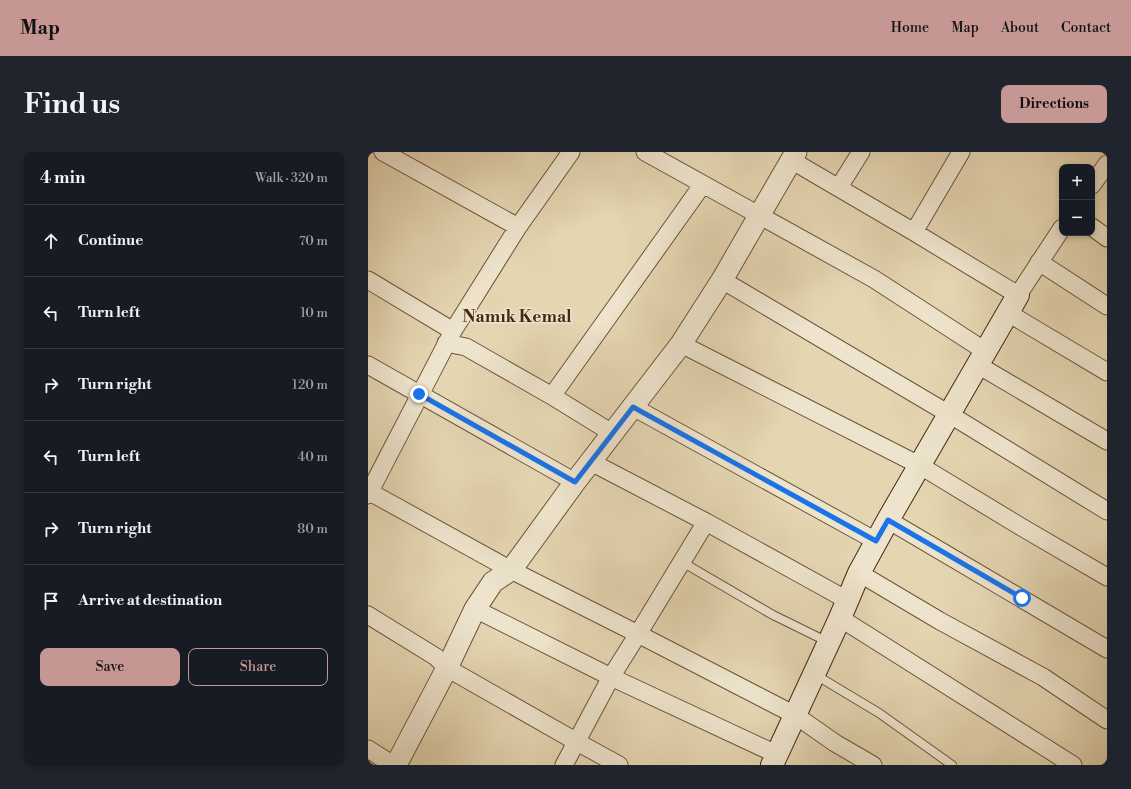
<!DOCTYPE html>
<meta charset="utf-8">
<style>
body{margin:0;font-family:"Libre Bodoni",serif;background:#20242c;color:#f1f3f6}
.controls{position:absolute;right:12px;top:12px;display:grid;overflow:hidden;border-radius:8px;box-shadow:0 2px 6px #0003}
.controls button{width:36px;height:36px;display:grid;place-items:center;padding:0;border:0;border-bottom:1px solid #363941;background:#171b24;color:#f1f3f6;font:20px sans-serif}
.stop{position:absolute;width:12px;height:12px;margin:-9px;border:3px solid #1a73e8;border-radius:50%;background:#fff}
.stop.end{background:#1a73e8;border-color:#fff;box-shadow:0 1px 4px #0008}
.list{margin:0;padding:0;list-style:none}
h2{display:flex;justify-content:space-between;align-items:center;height:52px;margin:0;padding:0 16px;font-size:17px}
h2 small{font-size:13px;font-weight:400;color:#9ea1a6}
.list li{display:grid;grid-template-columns:26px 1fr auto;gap:12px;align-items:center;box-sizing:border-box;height:72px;padding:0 16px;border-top:1px solid #363941}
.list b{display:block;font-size:15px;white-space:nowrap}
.list em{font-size:13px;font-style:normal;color:#9ea1a6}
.actions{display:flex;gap:8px;padding:12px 16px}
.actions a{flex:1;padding:9px 0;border:1px solid #c59692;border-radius:8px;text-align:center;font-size:14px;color:#c59692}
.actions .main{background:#c59692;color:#111}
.icon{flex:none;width:22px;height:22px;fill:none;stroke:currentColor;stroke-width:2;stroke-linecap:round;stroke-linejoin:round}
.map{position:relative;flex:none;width:739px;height:613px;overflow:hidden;border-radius:8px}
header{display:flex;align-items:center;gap:24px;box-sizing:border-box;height:56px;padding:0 20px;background:#c59692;color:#111}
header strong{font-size:19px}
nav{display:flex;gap:22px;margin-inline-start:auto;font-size:14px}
.intro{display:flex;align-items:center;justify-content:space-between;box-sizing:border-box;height:96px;padding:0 24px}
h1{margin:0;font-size:28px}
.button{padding:10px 18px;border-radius:8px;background:#c59692;color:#111;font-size:14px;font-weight:700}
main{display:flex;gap:24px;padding:0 24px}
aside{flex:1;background:#171b24;border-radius:8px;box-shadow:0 2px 6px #0003}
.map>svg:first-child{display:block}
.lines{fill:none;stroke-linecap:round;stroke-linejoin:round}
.service-casing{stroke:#6c5439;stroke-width:10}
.minor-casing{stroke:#6c5439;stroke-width:19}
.tertiary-casing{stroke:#6c5439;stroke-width:23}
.secondary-casing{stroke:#442811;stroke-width:24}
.service{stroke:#eee4cd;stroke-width:8}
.minor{stroke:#eee4cd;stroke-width:17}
.tertiary{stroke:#eee4cd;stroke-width:21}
.secondary{stroke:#eee4cd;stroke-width:22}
.route{stroke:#1a73e8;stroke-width:5}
.labels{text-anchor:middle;stroke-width:3;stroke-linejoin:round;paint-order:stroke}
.district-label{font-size:17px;font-weight:bold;fill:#442811;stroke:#eee4cd}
</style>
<header>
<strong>Map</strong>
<nav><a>Home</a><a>Map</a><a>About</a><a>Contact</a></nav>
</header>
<div class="intro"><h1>Find us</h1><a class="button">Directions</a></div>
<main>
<aside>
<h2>4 min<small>Walk · 320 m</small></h2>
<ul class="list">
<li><svg class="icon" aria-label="ahead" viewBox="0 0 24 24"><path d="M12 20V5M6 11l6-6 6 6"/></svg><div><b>Continue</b></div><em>70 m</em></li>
<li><svg class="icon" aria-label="left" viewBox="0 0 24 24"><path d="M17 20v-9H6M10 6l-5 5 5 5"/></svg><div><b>Turn left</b></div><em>10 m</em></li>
<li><svg class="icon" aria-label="right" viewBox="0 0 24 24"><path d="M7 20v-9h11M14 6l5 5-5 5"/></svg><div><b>Turn right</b></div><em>120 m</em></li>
<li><svg class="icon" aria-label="left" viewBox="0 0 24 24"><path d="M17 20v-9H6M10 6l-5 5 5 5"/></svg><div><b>Turn left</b></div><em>40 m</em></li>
<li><svg class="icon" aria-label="right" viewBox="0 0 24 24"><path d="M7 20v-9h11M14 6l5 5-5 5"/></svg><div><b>Turn right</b></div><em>80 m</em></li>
<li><svg class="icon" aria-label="arrive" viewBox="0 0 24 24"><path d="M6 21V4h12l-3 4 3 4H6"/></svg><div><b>Arrive at destination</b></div></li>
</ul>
<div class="actions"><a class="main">Save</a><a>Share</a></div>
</aside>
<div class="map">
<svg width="739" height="613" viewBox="0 0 739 613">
<rect width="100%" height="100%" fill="#e5d6b2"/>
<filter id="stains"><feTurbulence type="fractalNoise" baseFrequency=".005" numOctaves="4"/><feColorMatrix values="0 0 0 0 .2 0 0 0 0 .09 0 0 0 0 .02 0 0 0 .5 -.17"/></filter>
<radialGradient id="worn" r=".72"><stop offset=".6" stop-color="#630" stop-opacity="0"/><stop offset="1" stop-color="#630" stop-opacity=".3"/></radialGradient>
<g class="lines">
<!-- service casing -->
<g class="service-casing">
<path id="service" d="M 314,410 L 405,463 L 460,490
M 446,522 L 511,561 L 584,613"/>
</g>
<!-- minor casing -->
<g class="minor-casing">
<path id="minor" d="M 15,0 L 150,75 L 203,0
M 277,0 L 506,127 L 617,199
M 423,8 L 546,80 L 650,143 L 694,76
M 724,33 L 739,12
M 471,35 L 493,0
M 724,75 L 739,86
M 546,80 L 593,0
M 671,110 L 739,154
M 0,128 L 85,179
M 354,128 L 581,262 L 739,359
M 640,161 L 739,220
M 78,191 L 98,195 L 184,244 L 244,281
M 313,192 L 551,313 L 650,373 L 739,425
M 0,213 L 207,330
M 610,213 L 739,289
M 184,244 L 335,32
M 265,255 L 508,389
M 0,339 L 143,418 L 270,482 L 338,370 L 223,310
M 0,343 L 85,179 L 150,75
M 520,368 L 739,497
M 338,370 L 479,448
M 491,421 L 572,469 L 675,525 L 739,568
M 107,457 L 243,525 L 408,602
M 0,463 L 68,505 L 79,516 L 209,590 L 251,613
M 472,466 L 705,613
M 0,597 L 25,613
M 196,613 L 243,525 L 270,482 L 427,563 L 467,591 L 505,613"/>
</g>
<!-- tertiary casing -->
<g class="tertiary-casing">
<path id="tertiary" d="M 28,613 L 79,516 L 107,457 L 125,430 L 143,418 L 207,330 L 313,192 L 354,128 L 428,0"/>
</g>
<!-- secondary casing -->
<g class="secondary-casing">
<path id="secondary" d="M 404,613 L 472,466 L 491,421 L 520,368 L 650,143"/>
</g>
<!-- service -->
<use href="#service" class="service"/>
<!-- minor -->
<use href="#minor" class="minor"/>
<!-- tertiary -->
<use href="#tertiary" class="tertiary"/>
<!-- secondary -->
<use href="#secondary" class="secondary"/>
</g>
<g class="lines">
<!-- route -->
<path class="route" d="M 51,242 L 207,330 L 265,255 L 508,389 L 520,368 L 654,446"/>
</g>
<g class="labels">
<!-- district labels -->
<g class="district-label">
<text x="149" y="170">Namık Kemal</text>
</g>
</g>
<rect width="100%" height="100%" filter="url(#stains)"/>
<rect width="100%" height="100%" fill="url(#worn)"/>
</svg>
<div class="controls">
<button>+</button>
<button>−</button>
</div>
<div class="stop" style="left:654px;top:446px"></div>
<div class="stop end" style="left:51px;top:242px"></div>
</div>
</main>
